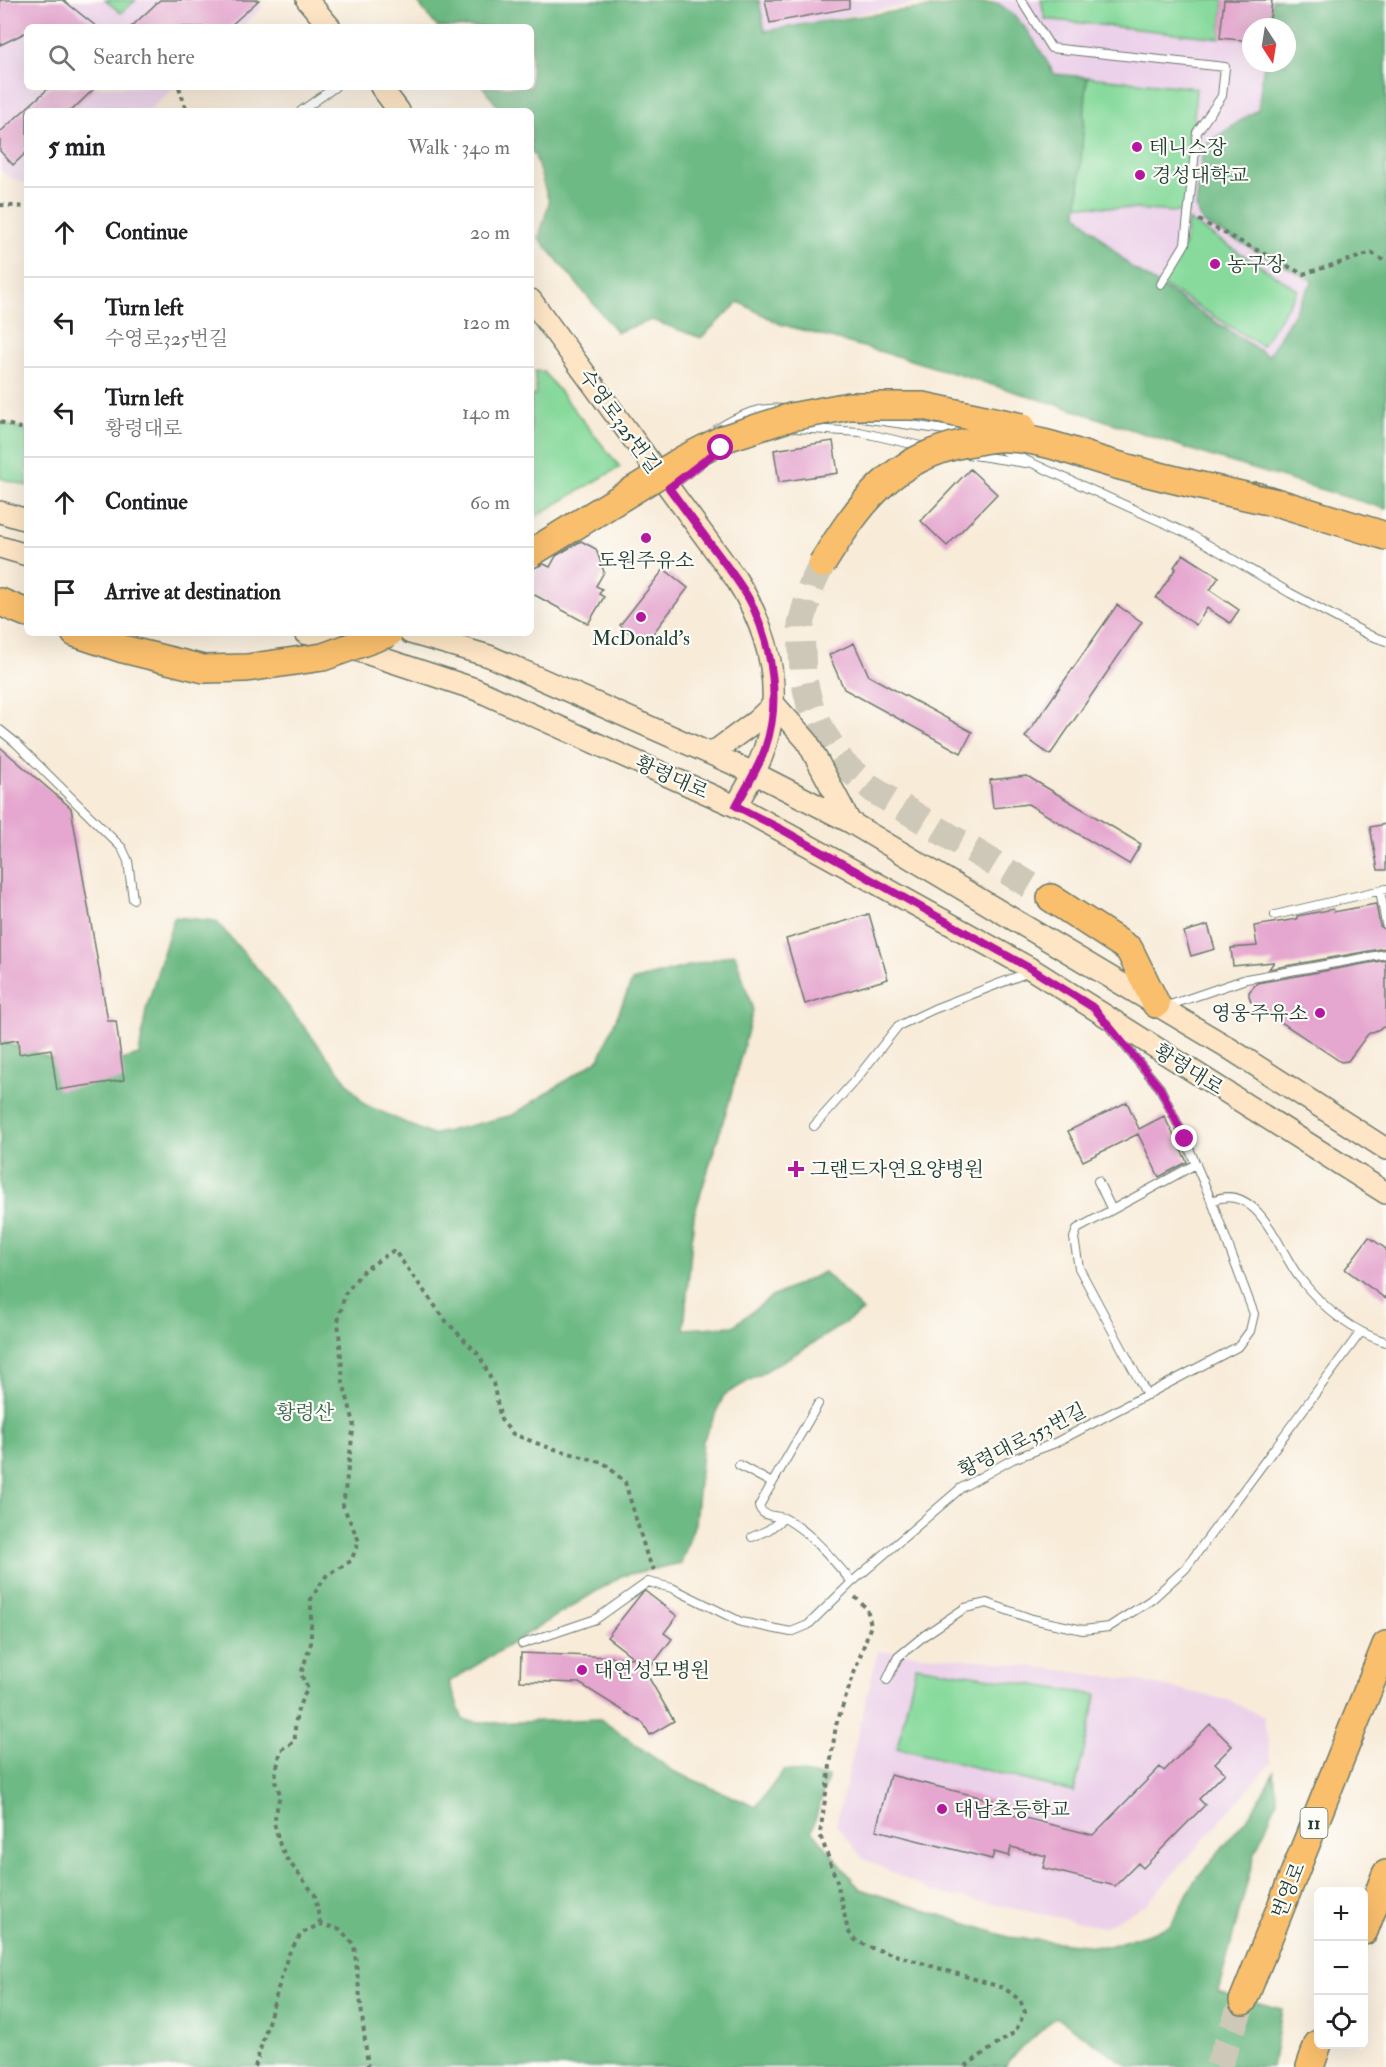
<!DOCTYPE html>
<meta charset="utf-8">
<style>
body{margin:0;font-family:"IM FELL Double Pica","Noto Serif KR",serif;background:#f6f6f6;color:#202124}
.controls{position:absolute;right:18px;bottom:18px;display:grid;overflow:hidden;border-radius:9px;box-shadow:0 6px 24px #0002}
.controls button{width:54px;height:54px;display:grid;place-items:center;padding:0;border:0;border-bottom:2px solid #e0e0e0;background:#fff;color:#202124;font:30px sans-serif}
.compass{position:absolute;left:1242px;top:18px;width:54px;height:54px;border-radius:50%;background:#fff;box-shadow:0 6px 24px #0002;rotate:168deg}
.stop{position:absolute;width:18px;height:18px;margin:-14px;border:4px solid #b5179e;border-radius:50%;background:#fff}
.stop.end{background:#b5179e;border-color:#fff;box-shadow:0 2px 6px #0008}
.list{margin:0;padding:0;list-style:none}
h2{display:flex;justify-content:space-between;align-items:center;height:78px;margin:0;padding:0 24px;font-size:26px}
h2 small{font-size:20px;font-weight:400;color:#757577}
.list li{display:grid;grid-template-columns:39px 1fr auto;gap:18px;align-items:center;box-sizing:border-box;height:90px;padding:0 24px;border-top:2px solid #e0e0e0}
.list b{display:block;font-size:22px;white-space:nowrap}
.list p{margin:0;font-size:20px;white-space:nowrap;color:#757577}
.list em{font-size:20px;font-style:normal;color:#757577}
.icon{flex:none;width:33px;height:33px;fill:none;stroke:currentColor;stroke-width:2;stroke-linecap:round;stroke-linejoin:round}
.map{position:relative;flex:none;width:1386px;height:2067px;overflow:hidden}
.search{position:absolute;background:#fff;box-shadow:0 6px 24px #0002;left:24px;top:24px;width:510px;height:66px;display:flex;align-items:center;gap:15px;box-sizing:border-box;padding:0 21px;border-radius:9px;color:#757577;font-size:22px}
.panel{position:absolute;background:#fff;box-shadow:0 6px 24px #0002;left:24px;top:108px;width:510px;height:528px;border-radius:9px}
.map>svg:first-child{display:block}
.built{fill:#ecd1ea}
.green{fill:#87da9c;stroke:#538c68;stroke-width:1.5}
.forest{fill:#6dba84;stroke:#467c5c;stroke-width:1.5}
.building{fill:#e5a6cf}
.lines{fill:none;stroke-linecap:round;stroke-linejoin:round}
.highway-tunnel{stroke:#cdc8b7;stroke-width:27;stroke-dasharray:27 14;stroke-linecap:butt}
.lane-casing{stroke:#6b7a6d;stroke-width:10}
.secondary-casing{stroke:#6b7a6d;stroke-width:24}
.highway-casing{stroke:#6b7a6d;stroke-width:30}
.path{stroke:#6b7a6d;stroke-width:4;stroke-dasharray:4.5 4.5;stroke-linecap:butt}
.lane{stroke:#fff;stroke-width:8}
.secondary{stroke:#fde5c5;stroke-width:21}
.highway{stroke:#f9bf6d;stroke-width:27}
.highway-bridge-casing{stroke:#6b7a6d;stroke-width:30;stroke-linecap:butt}
.highway-bridge{stroke:#f9bf6d;stroke-width:27}
.route{stroke:#b5179e;stroke-width:8}
.poi-dot{fill:#b5179e;stroke:#fdfcf7;stroke-width:2}
.labels{text-anchor:middle;stroke-width:4.5;stroke-linejoin:round;paint-order:stroke}
.shield{fill:#fdfcf7;stroke:#62766e;stroke-width:1.5}
.shield-label{font-size:18px;font-weight:bold;fill:#1f3d34}
.poi-label{font-size:20px;fill:#1f3d34;stroke:#fdfcf7;text-anchor:start}
.street-label{font-size:20px;fill:#1f3d34;stroke:#fdfcf7}
.park-label{font-size:20px;fill:#39644e;stroke:#fdfcf7}
</style>
<div class="map">
<svg width="1386" height="2067" viewBox="0 0 1386 2067">
<rect width="100%" height="100%" fill="#fdfcf7"/>
<filter id="ink" filterUnits="userSpaceOnUse"><feTurbulence type="fractalNoise" baseFrequency=".0167" numOctaves="2"/><feDisplacementMap in="SourceGraphic" scale="12" xChannelSelector="R" yChannelSelector="G"/><feConvolveMatrix kernelMatrix="1 2 1 2 8 2 1 2 1" color-interpolation-filters="sRGB"/></filter>
<filter id="wash" filterUnits="userSpaceOnUse"><feTurbulence type="fractalNoise" baseFrequency=".008" numOctaves="4" result="noise"/><feDisplacementMap in="SourceGraphic" scale="24" xChannelSelector="R" yChannelSelector="G"/><feGaussianBlur stdDeviation="1.35" result="paint"/><feColorMatrix in="noise" values="0 0 0 0 0 0 0 0 0 0 0 0 0 0 0 0 0 1.4 0 .05"/><feComposite in="paint" operator="in"/></filter>
<g filter="url(#wash)">
<rect width="100%" height="100%" fill="#f8ebd8"/>
<!-- built -->
<path class="built" d="M 0,0 L 255,0 L 263,7 L 241,27 L 27,27 L 27,87 L 175,87 L 148,111 L 27,111 L 27,184 L 11,178 L 0,170 Z
M 759,0 L 935,0 L 765,31 Z
M 986,0 L 1272,0 L 1251,27 L 1251,63 L 1264,63 L 1258,109 L 1203,146 L 1203,223 L 1313,281 L 1268,356 L 1132,268 L 1077,214 L 1054,74 L 1037,44 L 995,2 Z
M 878,1651 L 989,1661 L 1134,1680 L 1228,1700 L 1264,1717 L 1271,1763 L 1147,1904 L 1103,1927 L 933,1892 L 862,1858 L 836,1824 Z"/>
<!-- green -->
<path class="green" d="M 105,0 L 136,0 L 121,13 Z
M 1041,0 L 1224,0 L 1220,38 L 1045,19 Z
M 1087,77 L 1196,88 L 1188,213 L 1078,205 Z
M 1188,220 L 1298,290 L 1262,346 L 1161,284 L 1185,244 Z
M 535,371 L 544,372 L 620,467 L 531,519 L 531,395 L 536,395 Z
M 0,422 L 27,430 L 27,486 L 0,478 Z
M 916,1666 L 1097,1695 L 1074,1792 L 897,1748 Z"/>
<!-- forest -->
<path class="forest" d="M 416,0 L 759,0 L 765,31 C 807,23 965,0 997,3 C 1024,18 1039,48 1054,74 L 1087,77 L 1077,214 L 1132,268 L 1268,356 L 1313,281 L 1203,223 L 1196,208 L 1203,146 L 1258,109 L 1264,63 L 1287,63 L 1287,27 L 1269,27 L 1272,0 L 1386,0 L 1386,509 L 1210,456 L 1068,408 L 907,359 L 780,324 L 739,302 L 701,338 L 652,320 L 617,332 L 539,238 L 549,202 L 535,156 L 531,151 L 531,111 L 501,111 L 483,87 L 531,87 L 531,27 L 437,27 Z
M 174,917 L 216,921 L 273,987 L 364,1104 L 432,1135 L 513,1115 L 599,1059 L 632,981 L 735,954 L 753,1010 L 730,1099 L 694,1215 L 684,1329 L 733,1326 L 770,1298 L 824,1272 L 863,1311 L 807,1347 L 724,1395 L 703,1441 L 695,1523 L 681,1563 L 621,1576 L 449,1682 L 463,1720 L 490,1723 L 600,1719 L 673,1771 L 756,1807 L 784,1770 L 828,1777 L 812,1830 L 860,1889 L 1008,1937 L 1106,1947 L 1170,1926 L 1195,1880 L 1252,1812 L 1274,1772 L 1277,1801 L 1255,1853 L 1218,1992 L 1282,2009 L 1272,2067 L 1130,2067 L 1056,2017 L 1009,2060 L 1005,2067 L 0,2067 L 0,1041 L 87,1070 L 139,1055 L 146,1010 Z"/>
<g id="blocks">
<!-- building -->
<path class="building" d="M 0,0 L 63,0 L 97,27 L 27,27 L 27,32 L 0,45 Z
M 160,0 L 259,0 L 229,27 L 131,27 Z
M 765,0 L 849,0 L 849,8 L 770,23 Z
M 1224,0 L 1272,0 L 1269,27 L 1251,27 L 1251,41 L 1220,38 Z
M 50,87 L 96,87 L 71,111 L 27,111 L 27,152 L 13,165 L 0,151 L 0,132 Z
M 833,441 L 838,473 L 779,482 L 774,450 Z
M 970,469 L 997,494 L 947,546 L 921,521 Z
M 581,541 L 596,549 L 604,572 L 596,586 L 602,589 L 599,594 L 604,597 L 588,624 L 531,593 L 531,569 L 544,564 L 550,567 L 556,556 Z
M 1183,554 L 1219,577 L 1210,590 L 1239,610 L 1230,623 L 1207,608 L 1196,625 L 1156,598 L 1176,568 L 1174,567 Z
M 664,569 L 688,588 L 645,644 L 620,625 Z
M 1117,605 L 1142,622 L 1050,755 L 1025,737 Z
M 854,643 L 869,676 L 972,732 L 961,753 L 844,689 L 829,655 Z
M 0,747 L 71,808 L 108,1021 L 116,1021 L 124,1080 L 57,1090 L 51,1049 L 19,1054 L 18,1040 L 0,1043 Z
M 1027,776 L 1141,844 L 1129,864 L 1028,804 L 993,808 L 990,780 Z
M 1386,824 L 1386,870 L 1378,870 L 1370,827 Z
M 1376,904 L 1380,926 L 1386,930 L 1386,948 L 1269,969 L 1274,962 L 1233,966 L 1231,948 L 1257,946 L 1254,926 L 1297,919 L 1297,916 L 1313,913 L 1333,909 L 1334,912 Z
M 869,914 L 888,979 L 805,1004 L 786,939 Z
M 1208,925 L 1215,949 L 1191,956 L 1184,932 Z
M 1386,960 L 1386,1026 L 1368,1034 L 1348,1061 L 1341,1062 L 1251,1002 L 1249,996 L 1249,992 L 1257,983 Z
M 1127,1102 L 1139,1129 L 1164,1116 L 1187,1162 L 1159,1177 L 1138,1134 L 1083,1161 L 1068,1131 Z
M 1369,1237 L 1386,1249 L 1386,1299 L 1345,1269 Z
M 645,1591 L 677,1616 L 664,1633 L 672,1639 L 646,1673 L 674,1721 L 650,1735 L 643,1723 L 579,1683 L 520,1681 L 521,1653 L 634,1658 L 607,1637 L 641,1594 Z
M 1210,1724 L 1232,1746 L 1215,1763 L 1225,1773 L 1199,1799 L 1205,1805 L 1143,1868 L 1138,1863 L 1115,1886 L 1043,1868 L 1046,1856 L 1011,1847 L 1009,1856 L 994,1852 L 992,1859 L 876,1830 L 890,1775 L 1004,1803 L 1001,1812 L 1093,1835 L 1160,1767 L 1164,1771 Z"/>
</g>
</g>
<g filter="url(#ink)">
<use href="#blocks" fill-opacity="0" stroke="#6b7a6d" stroke-width="1.5"/>
<g class="lines">
<!-- highway-tunnel -->
<path class="highway-tunnel" d="M 822,564 L 811,587 L 801,624 L 803,676 L 810,705 L 823,733 L 843,764 L 875,791 L 1051,898
M 1218,2067 L 1243,2001"/>
<!-- lane casing -->
<g class="lane-casing">
<path id="lane" d="M 1021,0 L 1051,48 L 1225,67 L 1222,96 L 1197,132 L 1185,244 L 1161,284
M 301,111 L 335,87
M 862,418 L 966,433
M 795,428 L 860,432 L 925,447
M 717,429 C 738,416 759,406 784,409
M 1001,449 L 1193,536 L 1290,593 L 1369,635 L 1386,641
M 967,454 L 1026,463
M 670,487 L 699,465
M 0,730 L 15,742 L 122,848 L 128,861 L 133,899
M 1380,890 L 1386,924
M 1275,915 L 1386,889
M 1167,1006 L 1246,979 L 1386,954
M 814,1126 L 857,1078 L 898,1026 L 934,1009 L 1029,972
M 1098,1181 L 1112,1210
M 1212,1201 C 1258,1180 1278,1250 1299,1277 C 1322,1307 1350,1331 1386,1342
M 1147,1395 L 1079,1268 L 1074,1238 L 1077,1229 L 1196,1164
M 818,1404 L 759,1506 C 763,1519 776,1514 786,1519 C 814,1535 832,1559 852,1582
M 739,1465 L 772,1483
M 752,1537 L 768,1530 L 784,1518
M 522,1644 L 596,1619 L 648,1582 L 672,1588 L 741,1622 L 791,1632 L 808,1625 L 852,1582 L 961,1488 L 1013,1459 L 1055,1443 L 1239,1346 L 1250,1331 L 1254,1314 L 1214,1207 L 1185,1139 L 1160,1088 L 1111,1029
M 887,1680 L 898,1657 L 925,1635 L 965,1608 L 987,1603 L 1032,1619 L 1083,1630 L 1109,1627 L 1151,1600 L 1185,1569 L 1360,1333"/>
</g>
<!-- secondary casing -->
<g class="secondary-casing">
<path id="secondary" d="M 307,0 L 330,27
M 381,87 L 399,111
M 531,300 L 736,579 C 768,630 784,688 765,747 C 759,768 746,787 736,806
M 0,512 L 27,520
M 0,547 L 27,555
M 305,633 L 475,689 L 744,810 L 1033,970 L 1386,1193
M 410,633 L 489,656 L 754,773 L 850,822 L 1224,1045 L 1386,1149
M 711,754 L 756,721 L 774,704 L 807,741 L 850,822"/>
</g>
<!-- highway casing -->
<g class="highway-casing">
<path id="highway" d="M 1256,496 L 1386,536
M 0,602 L 27,613
M 75,633 L 123,649 L 204,669
M 1051,898 L 1129,949 L 1156,1004
M 1364,1931 L 1386,1874
M 1243,2001 L 1386,1645
M 1310,2067 L 1318,2044"/>
</g>
<!-- path -->
<path class="path" d="M 179,87 L 187,111
M 0,205 L 27,207
M 1199,220 L 1303,274 L 1372,253 L 1386,262
M 0,422 L 27,430
M 855,1597 L 867,1609 L 871,1625 L 836,1725 L 820,1834 L 837,1882 L 848,1931 L 855,1940 L 869,1947 L 1004,1988 L 1020,2000 L 1025,2012 L 1015,2032 L 964,2067
M 320,1924 L 315,1895 L 287,1859 L 280,1845 L 274,1823 L 280,1794 L 275,1781 L 276,1771 L 281,1750 L 295,1741 C 294,1722 297,1705 308,1689 L 301,1674 L 311,1643 L 311,1599 L 326,1576 L 351,1561 L 359,1541 L 343,1506 L 354,1423 L 343,1382 L 338,1321 L 345,1294 L 363,1271 L 394,1250 L 446,1321 L 479,1355 L 493,1383 L 501,1420 L 513,1434 L 544,1446 L 604,1463 L 625,1482 L 647,1556 L 654,1570
M 255,2067 L 288,1955 L 301,1934 L 320,1924 L 340,1929 L 354,1945 L 368,2067"/>
<!-- lane -->
<use href="#lane" class="lane"/>
<!-- secondary -->
<use href="#secondary" class="secondary"/>
<!-- highway -->
<use href="#highway" class="highway"/>
<!-- highway-bridge casing -->
<g class="highway-bridge-casing">
<path id="highway-bridge" d="M 531,553 L 684,459 L 723,439 L 791,417 L 849,406 L 923,406 L 1022,427
M 822,564 C 860,503 891,458 966,443 C 979,441 994,437 1007,438 C 1041,438 1080,455 1113,464 C 1167,479 1222,491 1277,503
M 204,669 L 247,668 L 323,657 L 389,633"/>
</g>
<!-- highway-bridge -->
<use href="#highway-bridge" class="highway-bridge"/>
</g>
</g>
<g class="lines" filter="url(#ink)">
<!-- route -->
<path class="route" d="M 721,448 L 669,488 C 687,512 705,537 723,561 C 734,576 746,591 753,607 C 773,651 781,703 765,749 C 758,769 746,788 736,806 L 781,829 L 1033,970 L 1094,1008 L 1160,1088 L 1185,1139"/>
</g>
<!-- markers -->
<g class="poi-dot">
<circle cx="1137" cy="147" r="6"/>
<circle cx="1140" cy="175" r="6"/>
<circle cx="1215" cy="264" r="6"/>
<circle cx="646" cy="538" r="6"/>
<circle cx="641" cy="617" r="6"/>
<circle cx="1320" cy="1013" r="6"/>
<path d="M793 1160h6v6h6v6h-6v6h-6v-6h-6v-6h6z"/>
<circle cx="582" cy="1670" r="6"/>
<circle cx="942" cy="1809" r="6"/>
</g>
<g class="labels">
<!-- shield labels -->
<rect class="shield" x="1300.5" y="1808" width="27" height="30" rx="4.5"/>
<g class="shield-label">
<text x="1314" y="1829">11</text>
</g>
<!-- poi labels -->
<g class="poi-label">
<text x="1149" y="154">테니스장</text>
<text x="1152" y="182">경성대학교</text>
<text x="1227" y="271">농구장</text>
<text x="646" y="567" text-anchor="middle">도원주유소</text>
<text x="641" y="645" text-anchor="middle">McDonald's</text>
<text x="1308" y="1020" text-anchor="end">영웅주유소</text>
<text x="810" y="1176">그랜드자연요양병원</text>
<text x="594" y="1677">대연성모병원</text>
<text x="954" y="1816">대남초등학교</text>
</g>
<!-- street labels -->
<g class="street-label">
<text transform="translate(620 421) rotate(54)" y="7">수영로325번길</text>
<text transform="translate(672 777) rotate(24)" y="7">황령대로</text>
<text transform="translate(1189 1069) rotate(32)" y="7">황령대로</text>
<text transform="translate(1022 1440) rotate(-27)" y="7">황령대로353번길</text>
<text transform="translate(1288 1890) rotate(-68)" y="7">번영로</text>
</g>
<!-- park labels -->
<g class="park-label">
<text x="305" y="1419">황령산</text>
</g>
</g>
</svg>
<div class="controls">
<button>+</button>
<button>−</button>
<button><svg class="icon" aria-label="locate" viewBox="0 0 24 24"><circle cx="12" cy="12" r="6"/><path d="M12 2v4M12 18v4M2 12h4M18 12h4"/></svg></button>
</div>
<svg class="compass" viewBox="-18 -18 36 36"><path d="M0-13l5 13h-10z" fill="#e53935"/><path d="M0 13l5-13h-10z" fill="#757577"/></svg>
<div class="stop" style="left:721px;top:448px"></div>
<div class="stop end" style="left:1185px;top:1139px"></div>
<div class="search"><svg class="icon" aria-label="search" viewBox="0 0 24 24"><circle cx="10" cy="10" r="6"/><path d="M15 15l6 6"/></svg>Search here</div>
<section class="panel">
<h2>5 min<small>Walk · 340 m</small></h2>
<ul class="list">
<li><svg class="icon" aria-label="ahead" viewBox="0 0 24 24"><path d="M12 20V5M6 11l6-6 6 6"/></svg><div><b>Continue</b></div><em>20 m</em></li>
<li><svg class="icon" aria-label="left" viewBox="0 0 24 24"><path d="M17 20v-9H6M10 6l-5 5 5 5"/></svg><div><b>Turn left</b><p>수영로325번길</p></div><em>120 m</em></li>
<li><svg class="icon" aria-label="left" viewBox="0 0 24 24"><path d="M17 20v-9H6M10 6l-5 5 5 5"/></svg><div><b>Turn left</b><p>황령대로</p></div><em>140 m</em></li>
<li><svg class="icon" aria-label="ahead" viewBox="0 0 24 24"><path d="M12 20V5M6 11l6-6 6 6"/></svg><div><b>Continue</b></div><em>60 m</em></li>
<li><svg class="icon" aria-label="arrive" viewBox="0 0 24 24"><path d="M6 21V4h12l-3 4 3 4H6"/></svg><div><b>Arrive at destination</b></div></li>
</ul>
</section>
</div>
